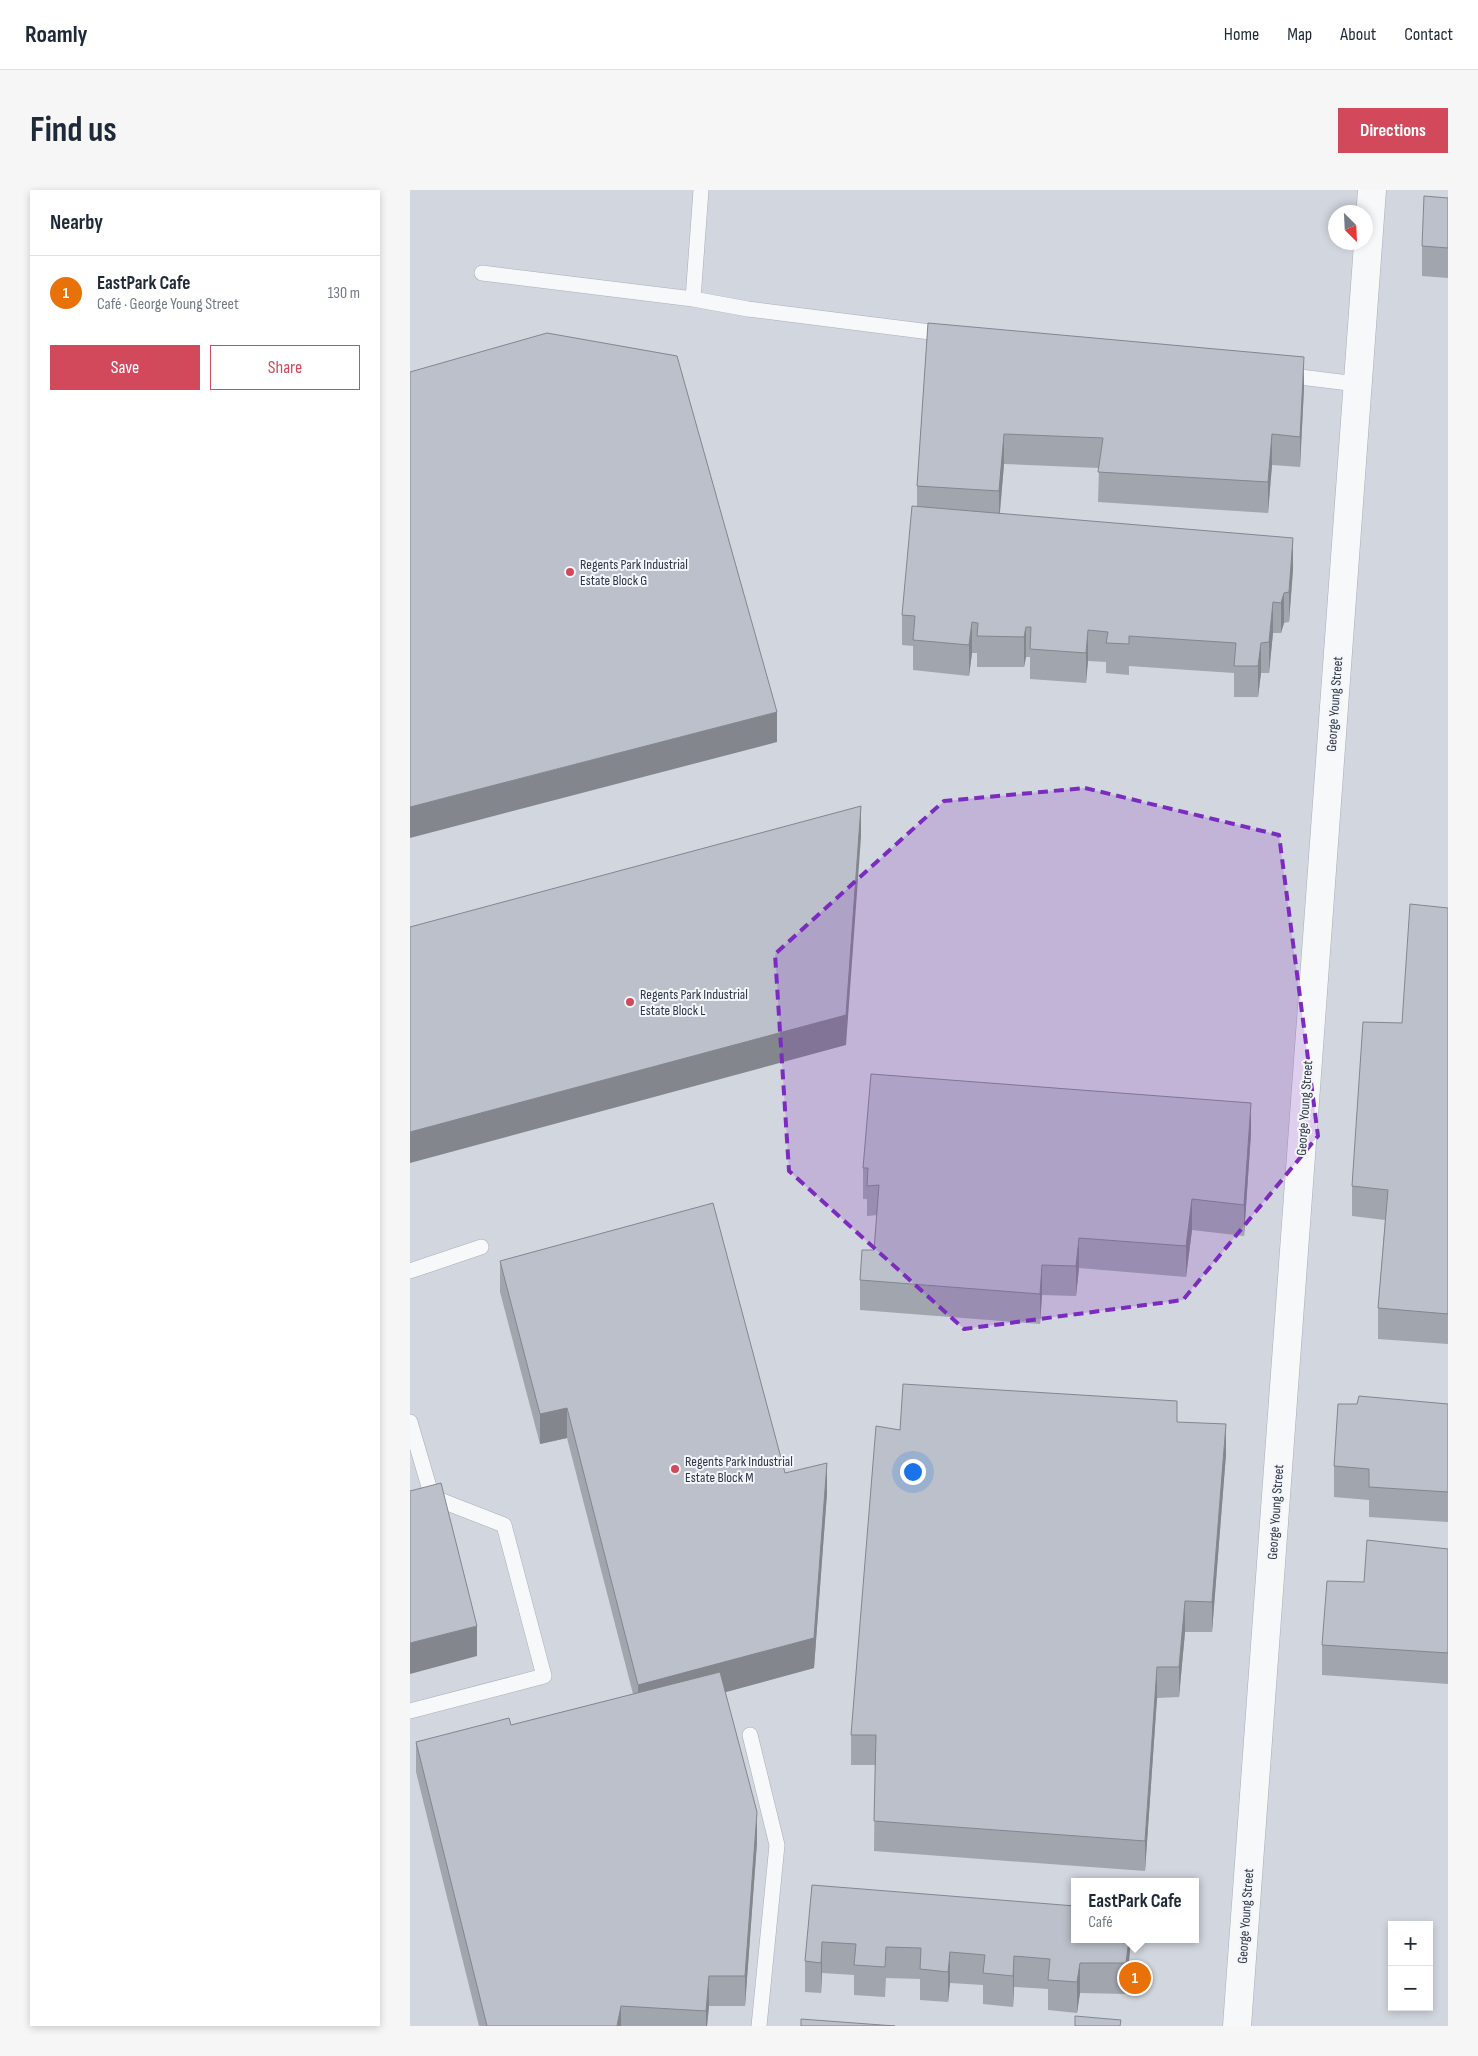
<!DOCTYPE html>
<meta charset="utf-8">
<style>
body{margin:0;font-family:"Sofia Sans Condensed",sans-serif;background:#f6f6f7;color:#1f2937}
.controls{position:absolute;right:15px;bottom:15px;display:grid;overflow:hidden;border-radius:0px;box-shadow:0 2px 8px #0003}
.controls button{width:45px;height:45px;display:grid;place-items:center;padding:0;border:0;border-bottom:1px solid #e0e1e3;background:#fff;color:#1f2937;font:25px sans-serif}
.compass{position:absolute;left:918px;top:15px;width:45px;height:45px;border-radius:50%;background:#fff;box-shadow:0 2px 8px #0003;rotate:156deg}
.you{position:absolute;left:502px;top:1281px;width:18px;height:18px;margin:-12px;border:4px solid #fff;border-radius:50%;background:#1a73e8;box-shadow:0 0 0 8px #1a73e833}
.badge{display:grid;place-items:center;width:32px;height:32px;border-radius:50%;background:#d1495b;color:#fff;font-size:16px;font-weight:700}
.pin{position:absolute;translate:-50% -50%;border:2px solid #fff;box-shadow:0 1px 5px #0006}
.popup{position:absolute;left:661px;top:1688px;width:128px;height:65px;box-sizing:border-box;display:grid;place-content:center;border-radius:0px;background:#fff;filter:drop-shadow(0 1px 4px #0005);font-size:16px;white-space:nowrap;color:#747a83}
.popup b{font-size:19px;color:#1f2937}
.popup::after{content:'';position:absolute;left:50%;top:100%;margin-left:-10px;border:10px solid transparent;border-top-color:#fff}
.list{margin:0;padding:0;list-style:none}
h2{display:flex;justify-content:space-between;align-items:center;height:65px;margin:0;padding:0 20px;font-size:21px}
h2 small{font-size:16px;font-weight:400;color:#747a83}
.list li{display:grid;grid-template-columns:32px 1fr auto;gap:15px;align-items:center;box-sizing:border-box;height:75px;padding:0 20px;border-top:1px solid #e0e1e3}
.list b{display:block;font-size:19px;white-space:nowrap}
.list p{margin:0;font-size:16px;white-space:nowrap;color:#747a83}
.list em{font-size:16px;font-style:normal;color:#747a83}
.actions{display:flex;gap:10px;padding:15px 20px}
.actions a{flex:1;padding:11px 0;border:1px solid #d1495b;border-radius:0px;text-align:center;font-size:18px;color:#d1495b}
.actions .main{background:#d1495b;color:#fff}
.map{position:relative;flex:none;width:1038px;height:1836px;overflow:hidden;border-radius:0px}
header{display:flex;align-items:center;gap:30px;box-sizing:border-box;height:70px;padding:0 25px;background:#fff;border-bottom:1px solid #e0e1e3}
header strong{font-size:24px}
nav{display:flex;gap:28px;margin-inline-start:auto;font-size:18px}
.intro{display:flex;align-items:center;justify-content:space-between;box-sizing:border-box;height:120px;padding:0 30px}
h1{margin:0;font-size:35px}
.button{padding:12px 22px;border-radius:0px;background:#d1495b;color:#fff;font-size:18px;font-weight:700}
main{display:flex;gap:30px;padding:0 30px}
aside{flex:1;background:#fff;border-radius:0px;box-shadow:0 2px 8px #0003}
.map>svg:first-child{display:block}
.built{fill:#d2d6de;fill-rule:evenodd}
.lines{fill:none;stroke-linecap:round;stroke-linejoin:round}
.service-casing{stroke:#a9aeb7;stroke-width:16}
.minor-casing{stroke:#a9aeb7;stroke-width:29}
.service{stroke:#f7f8fa;stroke-width:15}
.minor{stroke:#f7f8fa;stroke-width:28}
.wall{fill:#a1a5ae}
.shaded-wall{fill:#83868d}
.building{fill:#bbc0ca;stroke:#83868d}
.marked{fill:#7b2cbf;fill-opacity:0.2;stroke:#7b2cbf;stroke-width:4;stroke-dasharray:10 6;stroke-linejoin:round}
.poi-dot{fill:#d1495b;stroke:#f4f6f9;stroke-width:2}
.labels{text-anchor:middle;stroke-width:4;stroke-linejoin:round;paint-order:stroke}
.poi-label{font-size:14px;fill:#2b3445;stroke:#f4f6f9;text-anchor:start}
.street-label{font-size:14px;fill:#2b3445;stroke:#f4f6f9}
</style>
<header>
<strong>Roamly</strong>
<nav><a>Home</a><a>Map</a><a>About</a><a>Contact</a></nav>
</header>
<div class="intro"><h1>Find us</h1><a class="button">Directions</a></div>
<main>
<aside>
<h2>Nearby<small></small></h2>
<ul class="list">
<li><span class="badge" style="background:#e8710a">1</span><div><b>EastPark Cafe</b><p>Café · George Young Street</p></div><em>130 m</em></li>
</ul>
<div class="actions"><a class="main">Save</a><a>Share</a></div>
</aside>
<div class="map">
<svg width="1038" height="1836" viewBox="0 0 1038 1836">
<rect width="100%" height="100%" fill="#e4e7ec"/>
<!-- built -->
<path class="built" d="M 0,0 L 1038,0 L 1038,1836 L 0,1836 ZM 926,22 L 956,22 L 956,52 L 926,52 ZM 665,1692 L 785,1692 L 785,1749 L 665,1749 ZM 982,1735 L 1019,1735 L 1019,1817 L 982,1817 Z"/>
<g class="lines">
<!-- service casing -->
<g class="service-casing">
<path id="service" d="M 291,0 L 283,109 L 338,119 L 536,144
M 72,83 L 283,109
M 874,185 L 947,194
M 0,1081 L 71,1057
M 0,1232 L 22,1307 L 0,1312
M 0,1521 L 134,1486 L 94,1335 L 22,1307
M 340,1545 L 367,1655 L 349,1836"/>
</g>
<!-- minor casing -->
<g class="minor-casing">
<path id="minor" d="M 827,1836 L 962,0"/>
</g>
<!-- service -->
<use href="#service" class="service"/>
<!-- minor -->
<use href="#minor" class="minor"/>
</g>
<!-- wall -->
<path class="wall" d="M 1038,8 L 1038,88 L 1012,86 L 1012,56 Z
M 518,133 L 894,198 L 890,277 L 862,275 L 858,323 L 688,312 L 689,278 L 594,274 L 590,323 L 883,379 L 879,432 L 874,433 L 871,443 L 863,443 L 859,483 L 851,483 L 848,507 L 824,507 L 824,483 L 719,476 L 719,485 L 696,483 L 696,472 L 678,471 L 676,493 L 620,489 L 620,467 L 616,467 L 614,477 L 567,477 L 567,463 L 562,463 L 559,486 L 503,480 L 503,456 L 492,455 L 492,425 L 507,316 L 507,296 Z
M 1038,718 L 1038,1154 L 968,1149 L 968,1118 L 975,1030 L 942,1026 L 942,996 L 992,833 Z
M 841,943 L 834,1046 L 782,1040 L 776,1087 L 669,1078 L 666,1106 L 632,1105 L 630,1134 L 450,1120 L 450,1090 L 464,1060 L 467,1025 L 457,1026 L 457,1009 L 453,1009 L 453,978 Z
M 90,1071 L 375,1283 L 417,1303 L 404,1478 L 315,1502 L 347,1652 L 335,1816 L 299,1816 L 297,1836 L 69,1836 L 6,1582 L 6,1552 L 101,1535 L 223,1504 L 157,1248 L 130,1254 L 90,1102 Z
M 1038,1214 L 1038,1332 L 959,1327 L 959,1310 L 924,1307 L 924,1276 Z
M 767,1232 L 816,1264 L 802,1442 L 775,1442 L 769,1507 L 747,1508 L 735,1681 L 464,1661 L 465,1575 L 441,1575 L 441,1545 L 490,1240 Z
M 1038,1359 L 1038,1494 L 912,1485 L 912,1455 L 954,1392 Z
M 402,1695 L 721,1749 L 716,1804 L 670,1803 L 667,1823 L 638,1820 L 638,1799 L 604,1797 L 603,1817 L 573,1814 L 573,1795 L 540,1793 L 538,1812 L 510,1810 L 510,1789 L 476,1788 L 475,1807 L 444,1805 L 444,1785 L 412,1783 L 411,1803 L 395,1802 L 395,1771 Z"/>
<!-- shaded-wall -->
<path class="shaded-wall" d="M 894,167 L 894,198 L 890,277 L 890,247 Z
M 594,244 L 594,274 L 589,331 L 589,301 Z
M 862,244 L 862,275 L 858,323 L 858,292 Z
M 883,348 L 883,379 L 879,432 L 879,402 Z
M 874,403 L 874,433 L 871,443 L 871,413 Z
M 863,412 L 863,443 L 859,483 L 859,452 Z
M 562,432 L 562,463 L 559,486 L 559,455 Z
M 616,437 L 616,467 L 614,477 L 614,447 Z
M 678,440 L 678,471 L 676,493 L 676,463 Z
M 851,453 L 851,483 L 848,507 L 848,476 Z
M 367,522 L 367,552 L 0,648 L 0,617 Z
M 451,616 L 451,647 L 436,855 L 0,973 L 0,942 Z
M 841,913 L 841,943 L 834,1046 L 834,1015 Z
M 782,1009 L 782,1040 L 776,1087 L 776,1056 Z
M 669,1048 L 669,1078 L 666,1106 L 666,1076 Z
M 632,1075 L 632,1105 L 630,1134 L 630,1104 Z
M 157,1218 L 157,1248 L 130,1254 L 130,1224 Z
M 816,1234 L 816,1264 L 802,1442 L 802,1412 Z
M 417,1273 L 417,1303 L 404,1478 L 228,1526 L 228,1495 Z
M 775,1411 L 775,1442 L 769,1507 L 769,1477 Z
M 67,1436 L 67,1466 L 0,1484 L 0,1453 Z
M 747,1477 L 747,1508 L 735,1681 L 735,1651 Z
M 347,1622 L 347,1652 L 335,1816 L 335,1786 Z
M 719,1749 L 721,1749 L 716,1804 L 716,1773 Z
M 412,1752 L 412,1783 L 411,1803 L 411,1773 Z
M 540,1762 L 540,1793 L 538,1812 L 538,1782 Z
M 604,1766 L 604,1797 L 603,1817 L 603,1786 Z
M 670,1773 L 670,1803 L 667,1823 L 667,1792 Z
M 299,1786 L 299,1816 L 297,1836 L 296,1836 L 296,1821 Z
M 211,1816 L 211,1836 L 207,1836 Z"/>
<!-- building -->
<path class="building" d="M 1014,6 L 1038,8 L 1038,58 L 1012,56 Z
M 518,133 L 894,167 L 890,247 L 862,244 L 858,292 L 688,282 L 693,248 L 594,244 L 589,301 L 507,296 Z
M 137,143 L 267,166 L 367,522 L 0,617 L 0,182 Z
M 502,316 L 883,348 L 879,402 L 874,403 L 871,413 L 863,412 L 859,452 L 851,453 L 848,476 L 824,476 L 826,453 L 719,446 L 719,454 L 696,453 L 698,442 L 678,440 L 676,463 L 620,459 L 621,437 L 616,437 L 614,447 L 567,446 L 568,433 L 562,432 L 559,455 L 503,450 L 505,426 L 492,425 Z
M 451,616 L 436,825 L 0,942 L 0,737 Z
M 1000,714 L 1038,718 L 1038,1124 L 968,1118 L 978,1000 L 942,996 L 953,832 L 992,833 Z
M 461,884 L 841,913 L 834,1015 L 782,1009 L 776,1056 L 669,1048 L 666,1076 L 632,1075 L 630,1104 L 450,1090 L 452,1060 L 464,1060 L 469,995 L 457,996 L 458,978 L 453,978 Z
M 303,1013 L 375,1283 L 417,1273 L 404,1448 L 228,1495 L 157,1218 L 130,1224 L 90,1071 Z
M 493,1194 L 767,1211 L 767,1232 L 816,1234 L 802,1412 L 775,1411 L 769,1477 L 747,1477 L 735,1651 L 464,1631 L 466,1545 L 441,1545 L 466,1236 L 490,1240 Z
M 949,1206 L 1038,1214 L 1038,1302 L 959,1297 L 959,1279 L 924,1276 L 928,1214 L 947,1214 Z
M 31,1293 L 67,1436 L 0,1453 L 0,1301 Z
M 957,1350 L 1038,1359 L 1038,1463 L 912,1455 L 917,1391 L 954,1392 Z
M 310,1482 L 347,1622 L 335,1786 L 299,1786 L 296,1821 L 211,1816 L 207,1836 L 77,1836 L 6,1552 L 99,1528 L 101,1535 Z
M 402,1695 L 665,1716 L 665,1749 L 719,1749 L 716,1773 L 670,1773 L 667,1792 L 638,1790 L 640,1769 L 604,1766 L 603,1786 L 573,1783 L 575,1765 L 540,1762 L 538,1782 L 510,1779 L 511,1758 L 476,1757 L 475,1777 L 444,1775 L 446,1754 L 412,1752 L 411,1773 L 395,1771 Z
M 665,1826 L 711,1830 L 710,1836 L 665,1836 Z
M 391,1829 L 485,1836 L 391,1836 Z"/>
<!-- marked area -->
<path class="marked" d="M 675,598 L 869,645 L 908,946 L 773,1110 L 554,1139 L 379,981 L 365,764 L 534,611 Z"/>
<!-- markers -->
<g class="poi-dot">
<circle cx="160" cy="382" r="5"/>
<circle cx="220" cy="812" r="5"/>
<circle cx="265" cy="1279" r="5"/>
</g>
<g class="labels">
<!-- poi labels -->
<g class="poi-label">
<text x="170" y="379">Regents Park Industrial<tspan x="170" dy="16">Estate Block G</tspan></text>
<text x="230" y="809">Regents Park Industrial<tspan x="230" dy="16">Estate Block L</tspan></text>
<text x="275" y="1276">Regents Park Industrial<tspan x="275" dy="16">Estate Block M</tspan></text>
</g>
<!-- street labels -->
<g class="street-label">
<text transform="translate(924 514) rotate(-86)" y="5">George Young Street</text>
<text transform="translate(894 918) rotate(-86)" y="5">George Young Street</text>
<text transform="translate(865 1322) rotate(-86)" y="5">George Young Street</text>
<text transform="translate(835 1726) rotate(-86)" y="5">George Young Street</text>
</g>
</g>
</svg>
<div class="controls">
<button>+</button>
<button>−</button>
</div>
<svg class="compass" viewBox="-18 -18 36 36"><path d="M0-13l5 13h-10z" fill="#e53935"/><path d="M0 13l5-13h-10z" fill="#747a83"/></svg>
<div class="you"></div>
<div class="pin badge" style="left:725px;top:1788px;background:#e8710a">1</div>
<div class="popup"><b>EastPark Cafe</b>Café</div>
</div>
</main>
